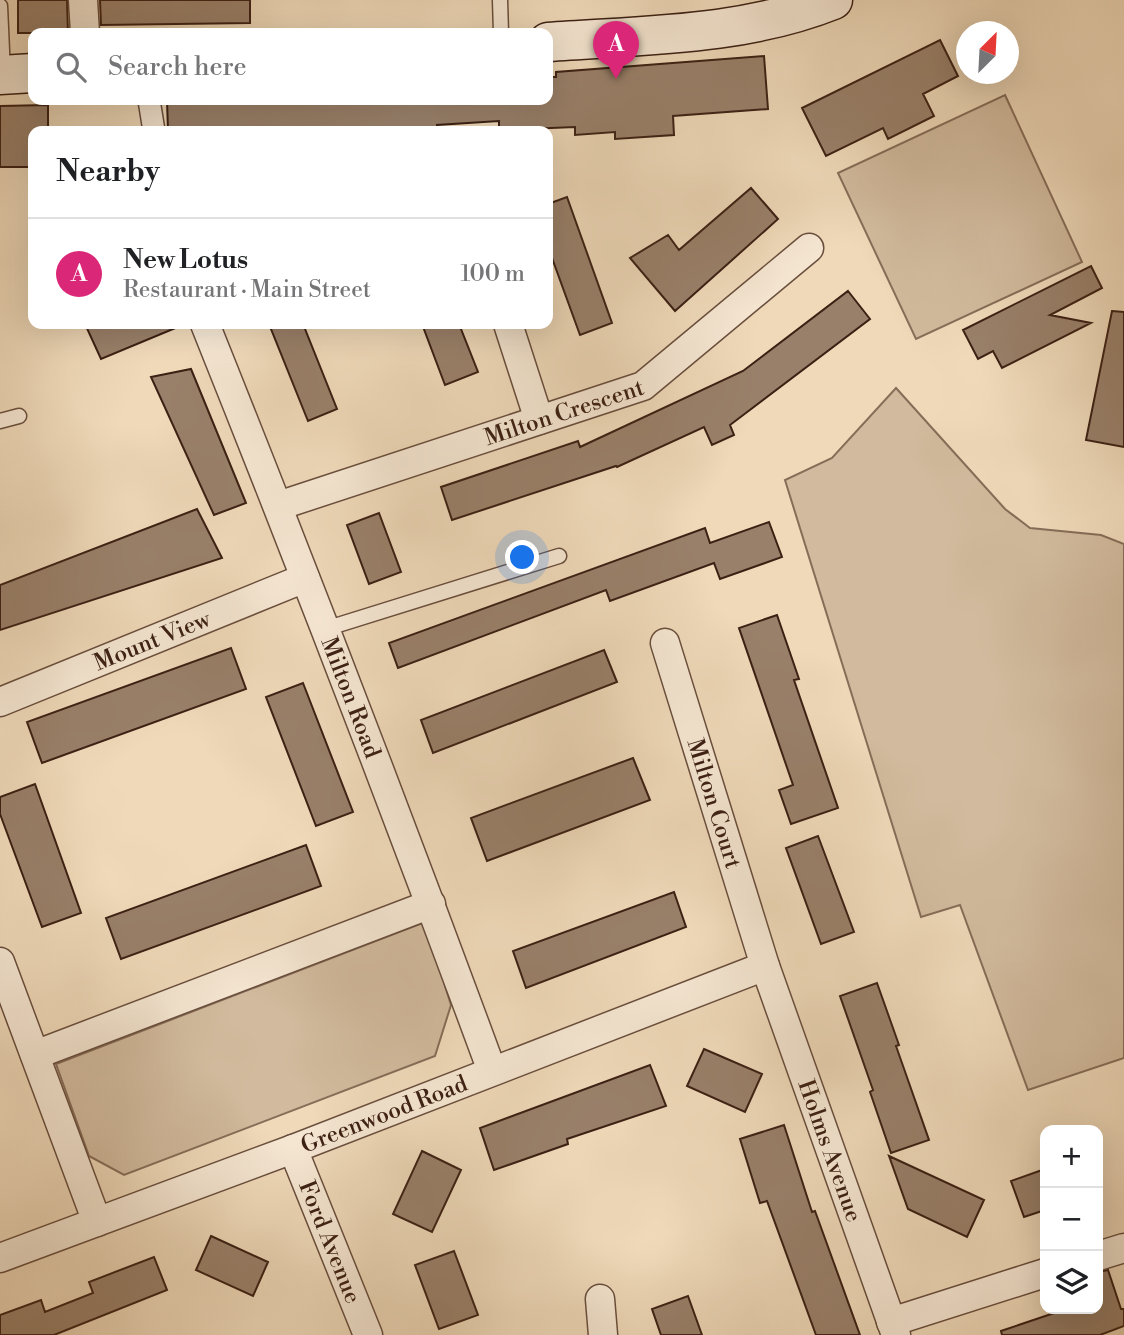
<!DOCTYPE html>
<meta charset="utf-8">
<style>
body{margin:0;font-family:"Libre Bodoni",serif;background:#f2f2f2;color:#202124}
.controls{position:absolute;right:21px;bottom:21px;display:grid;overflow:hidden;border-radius:14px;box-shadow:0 7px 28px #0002}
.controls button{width:63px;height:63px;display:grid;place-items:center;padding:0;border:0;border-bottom:2px solid #e0e0e0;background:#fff;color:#202124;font:35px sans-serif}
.compass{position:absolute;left:956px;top:21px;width:63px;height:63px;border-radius:50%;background:#fff;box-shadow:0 7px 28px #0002;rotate:24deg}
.you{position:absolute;left:523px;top:558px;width:24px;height:24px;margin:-18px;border:5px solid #fff;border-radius:50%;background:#1a73e8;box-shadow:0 0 0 10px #1a73e833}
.badge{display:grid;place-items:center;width:46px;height:46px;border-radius:50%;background:#db2777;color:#fff;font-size:23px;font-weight:700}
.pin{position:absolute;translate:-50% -58px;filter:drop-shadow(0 2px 4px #0008)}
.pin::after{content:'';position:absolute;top:37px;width:24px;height:21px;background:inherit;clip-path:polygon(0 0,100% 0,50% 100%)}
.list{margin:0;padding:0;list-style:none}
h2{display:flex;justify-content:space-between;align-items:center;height:91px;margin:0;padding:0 28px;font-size:30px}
h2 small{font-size:23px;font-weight:400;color:#757577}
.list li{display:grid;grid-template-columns:46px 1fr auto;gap:21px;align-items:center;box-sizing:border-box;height:112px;padding:0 28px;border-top:2px solid #e0e0e0}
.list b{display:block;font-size:26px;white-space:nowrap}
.list p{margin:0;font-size:23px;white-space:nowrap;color:#757577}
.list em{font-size:23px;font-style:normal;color:#757577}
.icon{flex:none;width:38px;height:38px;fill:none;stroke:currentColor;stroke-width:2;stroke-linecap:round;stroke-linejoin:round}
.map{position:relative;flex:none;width:1124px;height:1335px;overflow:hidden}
.search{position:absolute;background:#fff;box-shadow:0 7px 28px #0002;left:28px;top:28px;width:525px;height:77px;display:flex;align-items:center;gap:18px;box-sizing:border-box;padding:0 24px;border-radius:14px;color:#757577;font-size:26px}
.panel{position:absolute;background:#fff;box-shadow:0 7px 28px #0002;left:28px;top:126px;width:525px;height:203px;border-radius:14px}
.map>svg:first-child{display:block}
.green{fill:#d1ba9d;stroke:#866d58;stroke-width:2}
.building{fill:#99806a;stroke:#3c2014;stroke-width:2}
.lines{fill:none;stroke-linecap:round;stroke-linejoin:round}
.service-casing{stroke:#694e3d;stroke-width:17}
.pedestrian-casing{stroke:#694e3d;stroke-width:24}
.minor-casing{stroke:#694e3d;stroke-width:31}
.secondary-casing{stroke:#3c2014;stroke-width:41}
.service{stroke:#f5e6d2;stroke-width:14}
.pedestrian{stroke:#f5e6d2;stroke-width:21}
.minor{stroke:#f5e6d2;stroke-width:28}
.secondary{stroke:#f5e6d2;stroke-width:38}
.labels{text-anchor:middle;stroke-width:5;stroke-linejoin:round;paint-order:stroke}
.street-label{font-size:23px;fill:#3c2014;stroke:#f5e6d2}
</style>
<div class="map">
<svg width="1124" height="1335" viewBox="0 0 1124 1335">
<rect width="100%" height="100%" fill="#efd9b9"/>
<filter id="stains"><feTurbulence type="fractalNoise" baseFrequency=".00286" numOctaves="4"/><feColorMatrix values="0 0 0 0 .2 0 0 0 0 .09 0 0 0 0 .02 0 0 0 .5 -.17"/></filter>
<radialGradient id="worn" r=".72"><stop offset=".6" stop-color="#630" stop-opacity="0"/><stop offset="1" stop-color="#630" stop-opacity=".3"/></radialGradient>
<!-- green -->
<path class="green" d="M 1005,95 L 1082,262 L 916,339 L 838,173 Z
M 896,388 L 1005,509 L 1030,528 L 1101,535 L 1124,544 L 1124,1058 L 1028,1090 L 960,905 L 921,917 L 785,480 L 832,458 Z
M 425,922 L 451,1005 L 435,1056 L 124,1175 L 89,1156 L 56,1064 Z"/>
<!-- building -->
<path class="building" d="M 18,0 L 67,0 L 68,33 L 18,33 Z
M 100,0 L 250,0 L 250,23 L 101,25 Z
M 940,40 L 958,76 L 923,94 L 934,116 L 888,139 L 883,128 L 826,156 L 802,108 Z
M 764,56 L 768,109 L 673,116 L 674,135 L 615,139 L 615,132 L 575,135 L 575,127 L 499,130 L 499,121 L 437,125 L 438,131 L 168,131 L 167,100 L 548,100 L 548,77 L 556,77 L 556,72 Z
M 48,105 L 48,131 L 33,131 L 33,167 L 0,167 L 0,106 Z
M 751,188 L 778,219 L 675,311 L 630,258 L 668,235 L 679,250 Z
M 567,197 L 612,323 L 580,335 L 548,247 L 548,204 Z
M 1091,266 L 1102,288 L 1050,315 L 1091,323 L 1002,368 L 993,351 L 978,359 L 963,330 Z
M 848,291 L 870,319 L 730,425 L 734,435 L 712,445 L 704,427 L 617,467 L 616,466 L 452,520 L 441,487 L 578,441 L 580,447 L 743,371 Z
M 1112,311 L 1124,312 L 1124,447 L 1086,440 Z
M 85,324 L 185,324 L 101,359 Z
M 269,324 L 303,324 L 337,409 L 308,421 Z
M 422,324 L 459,324 L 478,372 L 445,385 Z
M 191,369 L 246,503 L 214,515 L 151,377 Z
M 197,509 L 222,558 L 0,630 L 0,585 Z
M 379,513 L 401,572 L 369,584 L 347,525 Z
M 769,522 L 782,557 L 720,579 L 714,563 L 610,601 L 606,590 L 398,668 L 389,643 L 705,528 L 710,543 Z
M 777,615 L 799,679 L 794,680 L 838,808 L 791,824 L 779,790 L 793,785 L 739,628 Z
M 231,648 L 246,689 L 42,763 L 27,722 Z
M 604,650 L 617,682 L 433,753 L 421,720 Z
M 303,683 L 353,812 L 316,826 L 266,697 Z
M 633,758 L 650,800 L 487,861 L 471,818 Z
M 35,784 L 81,913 L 42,927 L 0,814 L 0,797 Z
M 818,836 L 854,932 L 821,944 L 786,848 Z
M 306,845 L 321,886 L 121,959 L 106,918 Z
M 674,892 L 686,927 L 526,988 L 513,951 Z
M 877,983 L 899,1045 L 896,1046 L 929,1140 L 891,1153 L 870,1092 L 873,1090 L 840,996 Z
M 704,1049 L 762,1074 L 745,1112 L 687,1086 Z
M 650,1065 L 666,1106 L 567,1139 L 568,1144 L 494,1170 L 480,1128 Z
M 784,1125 L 812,1212 L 815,1211 L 860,1335 L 816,1335 L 767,1201 L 760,1203 L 740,1139 Z
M 422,1151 L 461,1170 L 432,1232 L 393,1214 Z
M 889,1156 L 984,1200 L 967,1237 L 908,1209 Z
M 1045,1169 L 1045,1210 L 1024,1217 L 1011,1181 Z
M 211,1236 L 268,1262 L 253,1296 L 196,1270 Z
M 454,1251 L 478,1315 L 439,1329 L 415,1265 Z
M 154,1257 L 167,1290 L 54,1335 L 0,1335 L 0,1315 L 41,1300 L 45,1312 L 93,1293 L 89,1282 Z
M 1108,1270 L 1121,1309 L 1124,1309 L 1124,1326 L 1100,1335 L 1002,1335 L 1001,1331 L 1066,1309 L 1098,1309 L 1098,1272 Z
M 688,1296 L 702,1335 L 661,1335 L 652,1309 Z"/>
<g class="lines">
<!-- service casing -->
<g class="service-casing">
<path id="service" d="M 500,0 L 501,33
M 0,6 L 3,73
M 0,421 L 19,416
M 325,629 L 559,556"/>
</g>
<!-- pedestrian casing -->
<g class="pedestrian-casing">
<path id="pedestrian" d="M 149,100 L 154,131"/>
</g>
<!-- minor casing -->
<g class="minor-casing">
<g id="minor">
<path d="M 83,0 L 85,33"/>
<path id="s1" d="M 205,324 C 304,571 400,821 492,1071"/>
<path d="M 508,324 L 539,420"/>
<path id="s2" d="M 278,506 L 643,386 L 809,248"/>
<path id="s3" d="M 665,643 L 765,966 L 896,1335"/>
<path id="s4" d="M 0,702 L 305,578"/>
<path d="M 0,962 L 97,1222"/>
<path d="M 35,1055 L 431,904"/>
<path id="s5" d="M 293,1149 L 368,1335"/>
<path d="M 1098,1256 L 1124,1248"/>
<path id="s6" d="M 0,1258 L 293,1149 L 765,966"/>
<path d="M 600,1299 L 603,1335"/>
<path d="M 891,1322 L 1045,1273"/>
</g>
</g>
<!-- secondary casing -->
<g class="secondary-casing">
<path id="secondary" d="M 548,42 C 644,35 743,36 833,0
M 0,75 L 33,73"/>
</g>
<!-- service -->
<use href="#service" class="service"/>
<!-- pedestrian -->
<use href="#pedestrian" class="pedestrian"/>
<!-- minor -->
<use href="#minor" class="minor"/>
<!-- secondary -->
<use href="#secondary" class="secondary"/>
</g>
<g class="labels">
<!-- street labels -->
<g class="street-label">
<text dy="8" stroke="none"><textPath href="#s2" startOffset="301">Milton Crescent</textPath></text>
<text dy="8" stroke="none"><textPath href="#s4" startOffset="164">Mount View</textPath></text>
<text dy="8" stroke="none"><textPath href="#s1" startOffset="401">Milton Road</textPath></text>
<text dy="8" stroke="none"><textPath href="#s3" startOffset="168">Milton Court</textPath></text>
<text dy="8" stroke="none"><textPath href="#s6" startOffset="410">Greenwood Road</textPath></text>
<text dy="8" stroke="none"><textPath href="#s3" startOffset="534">Holms Avenue</textPath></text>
<text dy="8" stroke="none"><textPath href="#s5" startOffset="100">Ford Avenue</textPath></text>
</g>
</g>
<rect width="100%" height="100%" filter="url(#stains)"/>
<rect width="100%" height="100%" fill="url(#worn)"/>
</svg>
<div class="controls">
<button>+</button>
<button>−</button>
<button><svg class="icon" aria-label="layers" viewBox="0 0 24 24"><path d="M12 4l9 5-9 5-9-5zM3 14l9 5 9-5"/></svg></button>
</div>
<svg class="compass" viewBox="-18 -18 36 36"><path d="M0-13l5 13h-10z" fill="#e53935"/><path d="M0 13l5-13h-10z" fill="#757577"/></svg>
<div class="you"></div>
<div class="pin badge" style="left:616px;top:79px">A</div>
<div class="search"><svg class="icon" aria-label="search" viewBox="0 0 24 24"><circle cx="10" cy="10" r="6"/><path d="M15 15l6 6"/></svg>Search here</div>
<section class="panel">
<h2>Nearby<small></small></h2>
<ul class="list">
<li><span class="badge">A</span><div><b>New Lotus</b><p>Restaurant · Main Street</p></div><em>100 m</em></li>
</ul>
</section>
</div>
